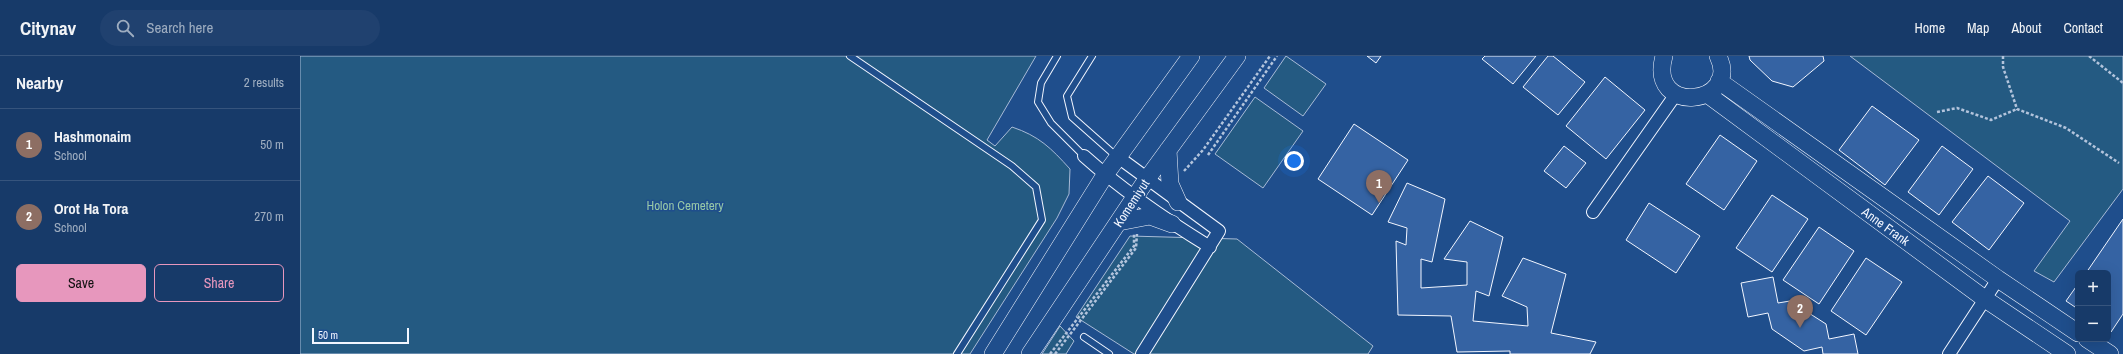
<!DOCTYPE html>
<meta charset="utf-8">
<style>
body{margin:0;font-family:"Archivo Narrow",sans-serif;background:#20416f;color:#f1f3f6}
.controls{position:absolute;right:12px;bottom:12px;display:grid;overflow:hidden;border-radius:6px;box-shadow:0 4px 16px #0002}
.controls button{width:36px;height:36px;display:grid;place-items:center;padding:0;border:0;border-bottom:1px solid #36547d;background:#173a69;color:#f1f3f6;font:20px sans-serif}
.scale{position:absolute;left:12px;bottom:10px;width:97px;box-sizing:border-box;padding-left:4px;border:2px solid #f2f6ff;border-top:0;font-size:11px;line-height:14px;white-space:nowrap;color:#f2f6ff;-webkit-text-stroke:3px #1f4e8c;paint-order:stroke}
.you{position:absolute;left:994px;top:105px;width:14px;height:14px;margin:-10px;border:3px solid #fff;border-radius:50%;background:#1a73e8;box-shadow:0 0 0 6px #1a73e833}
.badge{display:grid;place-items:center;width:26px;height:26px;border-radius:50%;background:#e797bd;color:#fff;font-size:13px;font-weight:700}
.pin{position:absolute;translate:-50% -33px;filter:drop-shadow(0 1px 2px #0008)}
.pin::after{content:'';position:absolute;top:21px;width:14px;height:12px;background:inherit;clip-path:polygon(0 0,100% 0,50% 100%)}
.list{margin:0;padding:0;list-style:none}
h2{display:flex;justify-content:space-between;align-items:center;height:52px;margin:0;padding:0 16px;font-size:17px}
h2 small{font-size:13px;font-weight:400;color:#9eadc0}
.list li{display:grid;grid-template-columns:26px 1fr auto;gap:12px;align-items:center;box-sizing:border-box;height:72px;padding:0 16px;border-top:1px solid #36547d}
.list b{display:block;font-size:15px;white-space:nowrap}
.list p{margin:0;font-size:13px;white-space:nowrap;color:#9eadc0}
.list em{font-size:13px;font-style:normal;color:#9eadc0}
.actions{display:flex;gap:8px;padding:12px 16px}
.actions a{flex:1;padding:9px 0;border:1px solid #e797bd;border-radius:6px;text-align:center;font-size:14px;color:#e797bd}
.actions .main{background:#e797bd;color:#111}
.icon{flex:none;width:22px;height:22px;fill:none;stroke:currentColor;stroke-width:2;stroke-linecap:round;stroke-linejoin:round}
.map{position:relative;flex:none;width:1823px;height:298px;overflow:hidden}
header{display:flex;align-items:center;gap:24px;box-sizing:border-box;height:56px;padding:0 20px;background:#173a69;border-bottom:1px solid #36547d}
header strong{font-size:19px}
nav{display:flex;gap:22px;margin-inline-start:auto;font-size:14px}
.search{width:280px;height:36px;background:#20416f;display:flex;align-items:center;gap:10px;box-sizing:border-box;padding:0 14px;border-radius:22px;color:#9eadc0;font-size:15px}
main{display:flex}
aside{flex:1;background:#173a69}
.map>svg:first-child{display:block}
.green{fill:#245a82;stroke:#a8bbd7}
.building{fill:#3563a3;stroke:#f2f6ff}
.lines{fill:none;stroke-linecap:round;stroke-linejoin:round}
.lane-casing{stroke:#f2f6ff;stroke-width:8}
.street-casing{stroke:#f2f6ff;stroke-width:14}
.secondary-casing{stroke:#f2f6ff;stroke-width:18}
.path{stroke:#b3c4dc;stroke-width:2.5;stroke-dasharray:3 2;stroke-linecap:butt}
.lane{stroke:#1f4e8c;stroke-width:6}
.street{stroke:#1f4e8c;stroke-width:12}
.secondary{stroke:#1f4e8c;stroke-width:17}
.labels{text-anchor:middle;stroke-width:3;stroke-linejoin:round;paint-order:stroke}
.street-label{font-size:13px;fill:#f2f6ff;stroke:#1f4e8c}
.park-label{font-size:13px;fill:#97c8a6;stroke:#1f4e8c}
</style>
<header>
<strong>Citynav</strong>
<div class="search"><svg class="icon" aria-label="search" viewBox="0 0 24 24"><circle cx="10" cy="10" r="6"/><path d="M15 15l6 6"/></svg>Search here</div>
<nav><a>Home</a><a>Map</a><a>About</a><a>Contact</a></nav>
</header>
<main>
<aside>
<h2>Nearby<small>2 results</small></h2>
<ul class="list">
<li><span class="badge" style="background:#8d6e63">1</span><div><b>Hashmonaim</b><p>School</p></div><em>50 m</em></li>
<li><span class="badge" style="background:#8d6e63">2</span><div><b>Orot Ha Tora</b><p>School</p></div><em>270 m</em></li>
</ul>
<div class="actions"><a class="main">Save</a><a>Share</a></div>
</aside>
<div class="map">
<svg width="1823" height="298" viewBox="0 0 1823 298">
<rect width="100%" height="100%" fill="#1f4e8c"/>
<!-- green -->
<path class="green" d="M 0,0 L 736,0 L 687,84 L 695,90 L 712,71 C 739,80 751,92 770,113 L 769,138 L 757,162 L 670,298 L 0,298 Z
M 986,0 L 1026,28 L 1003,60 L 964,32 Z
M 1550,0 L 1823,0 L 1823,133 L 1754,226 L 1734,215 L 1770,165 Z
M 955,41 L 1003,75 L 963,132 L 915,98 Z
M 830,180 L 937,183 L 1073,290 L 1068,298 L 834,298 L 776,261 Z
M 760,270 L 774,285 L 766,298 L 742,298 Z"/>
<!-- building -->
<path class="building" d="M 1067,0 L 1081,0 L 1076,7 Z
M 1185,0 L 1236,0 L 1213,28 L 1182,3 Z
M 1248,0 L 1253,0 L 1285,26 L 1258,59 L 1223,31 Z
M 1449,0 L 1523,0 L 1524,5 L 1493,31 L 1472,25 L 1450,4 Z
M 1305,21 L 1345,54 L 1306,103 L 1266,70 Z
M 1572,50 L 1619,84 L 1585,129 L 1539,94 Z
M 1054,68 L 1108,104 L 1072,159 L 1018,123 Z
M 1420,79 L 1457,105 L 1424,154 L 1386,128 Z
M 1264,90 L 1286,107 L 1266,132 L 1244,115 Z
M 1642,90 L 1673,113 L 1639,159 L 1608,136 Z
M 1688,120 L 1724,147 L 1689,194 L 1652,166 Z
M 1107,127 L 1145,143 L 1132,206 L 1121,203 L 1121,232 L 1167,229 L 1167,206 L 1144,203 L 1170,165 L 1203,181 L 1189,240 L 1176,235 L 1173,265 L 1228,270 L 1227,251 L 1202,240 L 1223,202 L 1266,218 L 1251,277 L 1296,286 L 1290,298 L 1210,298 L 1210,295 L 1157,296 L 1151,260 L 1098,259 L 1096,185 L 1106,189 L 1107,172 L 1088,166 Z
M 1472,139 L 1508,163 L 1472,216 L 1436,192 Z
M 1349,147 L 1400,180 L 1376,217 L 1326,184 Z
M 1823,163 L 1823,258 L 1811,276 L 1808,274 L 1808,217 L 1786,217 Z
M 1519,171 L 1554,195 L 1519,248 L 1483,224 Z
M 1566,202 L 1602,226 L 1566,279 L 1531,255 Z
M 1473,221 L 1478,247 L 1490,245 L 1526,268 L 1529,283 L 1554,278 L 1558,298 L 1523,298 L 1522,291 L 1504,295 L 1472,273 L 1468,257 L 1448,261 L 1441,227 Z
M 1778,228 L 1778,253 L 1766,245 Z"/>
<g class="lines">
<!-- lane casing -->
<g class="lane-casing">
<path id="lane" d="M 550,0 L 712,110 L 736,131 L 742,164 L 657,298
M 757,0 L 741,27 L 738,46 L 751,67 L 784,100
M 792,0 L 767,40 L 772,61 L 816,100
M 784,281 L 809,298"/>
</g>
<!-- street casing -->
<g class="street-casing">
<path id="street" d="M 784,100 C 822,134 866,164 910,191
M 818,101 L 919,175 L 842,298
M 1293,156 L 1376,38
M 1649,298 L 1698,223"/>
</g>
<!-- secondary casing -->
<g class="secondary-casing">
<path id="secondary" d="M 1364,0 C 1347,61 1442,49 1418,0
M 1419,25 L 1698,223 L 1778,277
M 1407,38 L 1685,243 L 1767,298
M 868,94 L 870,128 L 878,146
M 819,166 L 850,160 L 872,168
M 1787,283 L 1810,298
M 693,298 L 805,119 L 891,0
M 730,298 L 847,123 L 937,0"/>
</g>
<!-- path -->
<path class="path" d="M 1703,0 L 1703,11 L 1717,53 L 1766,72 L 1819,107
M 1789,0 L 1823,27
M 1637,56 L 1657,52 L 1691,64 L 1717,53
M 908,99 L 977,0
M 884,115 L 903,94 L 970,0
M 750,298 L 834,190 L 834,177
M 755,298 L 836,192 L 837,178"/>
<!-- lane -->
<use href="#lane" class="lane"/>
<!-- street -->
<use href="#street" class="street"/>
<!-- secondary -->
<use href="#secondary" class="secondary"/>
</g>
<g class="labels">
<!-- street labels -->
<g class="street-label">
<text transform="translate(831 147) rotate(-57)" y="5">Komemiyut</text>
<text transform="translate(1586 170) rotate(36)" y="5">Anne Frank</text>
</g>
<!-- park labels -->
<g class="park-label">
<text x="385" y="154">Holon Cemetery</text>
</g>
</g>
</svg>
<div class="controls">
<button>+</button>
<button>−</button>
</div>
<div class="scale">50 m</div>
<div class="you"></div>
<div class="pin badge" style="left:1079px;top:147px;background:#8d6e63">1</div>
<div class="pin badge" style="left:1500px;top:272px;background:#8d6e63">2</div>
</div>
</main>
